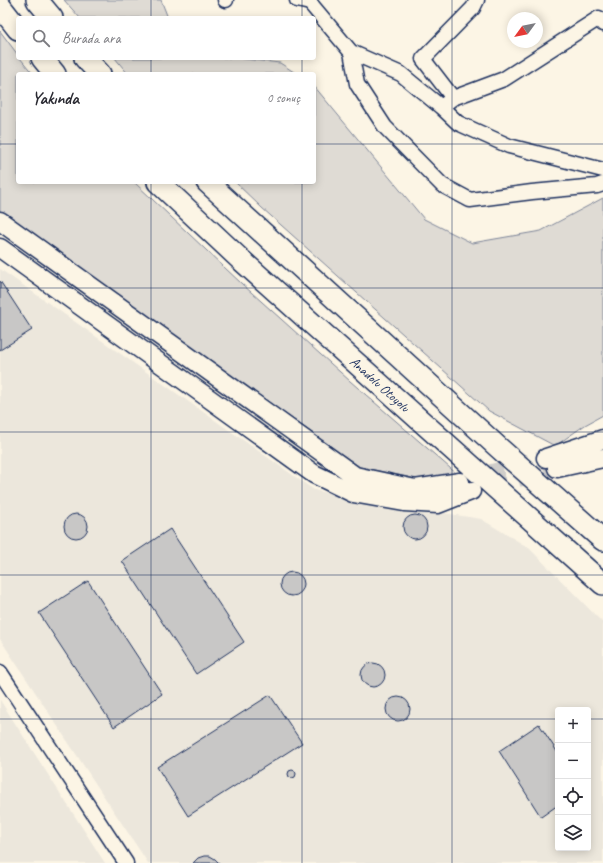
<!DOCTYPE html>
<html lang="tr">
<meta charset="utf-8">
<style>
body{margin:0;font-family:Caveat,sans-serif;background:#f7f7f7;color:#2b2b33}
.controls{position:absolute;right:12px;bottom:12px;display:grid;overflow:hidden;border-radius:4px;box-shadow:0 2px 10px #0003}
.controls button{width:36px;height:36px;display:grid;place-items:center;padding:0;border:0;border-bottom:1px solid #e1e1e2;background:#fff;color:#2b2b33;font:20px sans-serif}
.compass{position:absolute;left:507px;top:12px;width:36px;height:36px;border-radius:50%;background:#fff;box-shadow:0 2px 10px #0003;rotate:237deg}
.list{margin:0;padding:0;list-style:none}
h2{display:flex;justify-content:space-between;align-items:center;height:52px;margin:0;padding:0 16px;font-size:17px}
h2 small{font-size:13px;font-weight:400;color:#7c7c81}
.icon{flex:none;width:22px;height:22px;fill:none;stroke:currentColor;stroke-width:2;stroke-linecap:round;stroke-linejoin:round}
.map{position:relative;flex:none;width:603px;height:863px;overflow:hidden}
.search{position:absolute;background:#fff;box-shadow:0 2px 10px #0003;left:16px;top:16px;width:300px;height:44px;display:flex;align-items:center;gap:10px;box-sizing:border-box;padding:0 14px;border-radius:4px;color:#7c7c81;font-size:15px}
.panel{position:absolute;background:#fff;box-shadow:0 2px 10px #0003;left:16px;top:72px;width:300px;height:112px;border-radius:4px}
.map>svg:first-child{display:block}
.built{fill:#ece7dc;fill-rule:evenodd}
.green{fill:#dfdbd4;stroke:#7d8599}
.building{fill:#c8c7c6;stroke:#1b2f5e}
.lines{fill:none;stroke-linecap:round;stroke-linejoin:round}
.major-tunnel{stroke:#cfcdca;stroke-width:18;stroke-dasharray:18 9;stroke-linecap:butt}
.minor-casing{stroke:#1b2f5e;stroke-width:17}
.major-casing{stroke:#1b2f5e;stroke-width:21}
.highway-casing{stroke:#1b2f5e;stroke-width:24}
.minor{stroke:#fcf5e5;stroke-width:14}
.major{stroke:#fcf5e5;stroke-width:18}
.highway{stroke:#fcf5e5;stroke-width:21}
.grid{fill:none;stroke:#1b2f5e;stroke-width:1;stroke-opacity:0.55}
.labels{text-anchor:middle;stroke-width:3.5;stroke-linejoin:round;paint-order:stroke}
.street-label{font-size:14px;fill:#1b2f5e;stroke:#fcf5e5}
</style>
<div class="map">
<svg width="603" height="863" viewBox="0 0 603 863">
<rect width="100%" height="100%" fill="#fcf5e5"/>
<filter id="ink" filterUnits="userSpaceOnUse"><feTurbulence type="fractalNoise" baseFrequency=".025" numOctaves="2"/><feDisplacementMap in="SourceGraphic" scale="8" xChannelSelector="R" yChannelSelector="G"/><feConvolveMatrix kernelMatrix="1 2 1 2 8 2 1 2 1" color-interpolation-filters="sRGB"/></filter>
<g filter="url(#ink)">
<!-- built -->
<path class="built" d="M 0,269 L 314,490 L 393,508 L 431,511 L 481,519 L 529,548 L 603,623 L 603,863 L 148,863 L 0,639 ZM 558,710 L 588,710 L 588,848 L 558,848 Z
M 0,700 L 105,863 L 0,863 Z"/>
<!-- green -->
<path class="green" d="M 64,0 L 161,0 L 168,18 L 80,18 Z
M 0,31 L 18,55 L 18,58 L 20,58 L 33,74 L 18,74 L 18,182 L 134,182 L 242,284 L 350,381 L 458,475 L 422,480 L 360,467 L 0,211 Z
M 115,58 L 236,58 L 280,63 L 297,74 L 128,74 Z
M 314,86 L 424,219 L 472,243 L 541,231 L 603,198 L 603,415 L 585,425 L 555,446 L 489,411 L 262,208 L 235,182 L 314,182 Z"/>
<!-- building -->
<path class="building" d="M 0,281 L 32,330 L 0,350 Z
M64 526a12 12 0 1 1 24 0a12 12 0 1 1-24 0Z
M403 527a12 12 0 1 1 24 0a12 12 0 1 1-24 0Z
M 170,529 L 244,642 L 196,674 L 122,561 Z
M280 584a12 12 0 1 1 24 0a12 12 0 1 1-24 0Z
M 88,581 L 162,694 L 114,727 L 39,613 Z
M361 675a12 12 0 1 1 24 0a12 12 0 1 1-24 0Z
M 270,695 L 302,743 L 188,816 L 157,767 Z
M386 709a12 12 0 1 1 24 0a12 12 0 1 1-24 0Z
M 539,724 L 558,753 L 558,805 L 541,817 L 499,751 Z
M288 774a4 4 0 1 1 8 0a4 4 0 1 1-8 0Z
M 204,856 L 210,856 L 215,859 L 219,863 L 193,863 L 198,858 Z"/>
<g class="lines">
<!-- major-tunnel -->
<path class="major-tunnel" d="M 518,478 L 557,468
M 460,482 L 546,458"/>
<!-- minor casing -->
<g class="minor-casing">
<path id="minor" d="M 225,0 L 226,0
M 297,0 L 310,3 L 351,52 L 401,74 L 441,107 L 458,123 L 509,146 L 603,170
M 351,52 L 357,84 L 385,127 L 442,185 L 470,200 L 532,192 L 597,186 L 603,184
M 453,98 L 423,59 L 473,8 L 477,0
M 441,107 L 453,98 L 504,79 L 599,18 L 603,24
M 0,672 L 126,863"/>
</g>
<!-- major casing -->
<g class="major-casing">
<path id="major" d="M 0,221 L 355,476 L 415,489 L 460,482
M 0,248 L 314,474 L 353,493 L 404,502 L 438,504 L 471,491
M 546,458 L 603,439
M 557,468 L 603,458"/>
</g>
<!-- highway casing -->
<g class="highway-casing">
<path id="highway" d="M 37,0 L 52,18
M 0,6 L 18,29
M 42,58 L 55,74
M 85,58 L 100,74
M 158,182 L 240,259 L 603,584
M 207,182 L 499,448 L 603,540"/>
</g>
<!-- minor -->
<use href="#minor" class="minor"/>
<!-- major -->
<use href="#major" class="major"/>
<!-- highway -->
<use href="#highway" class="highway"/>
</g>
</g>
<!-- grid -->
<path class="grid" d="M 151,0 L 151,18M 302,0 L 302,18M 452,0 L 452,863M 151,58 L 151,74M 302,58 L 302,74M 0,144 L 18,144M 314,144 L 603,144M 151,182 L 151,863M 302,182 L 302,863M 0,288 L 603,288M 0,432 L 603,432M 0,575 L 603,575M 0,719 L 558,719M 588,719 L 603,719"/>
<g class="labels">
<!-- street labels -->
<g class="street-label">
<text transform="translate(380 384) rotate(42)" y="5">Anadolu Otoyolu</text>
</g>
</g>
</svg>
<div class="controls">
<button>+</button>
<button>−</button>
<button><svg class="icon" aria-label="locate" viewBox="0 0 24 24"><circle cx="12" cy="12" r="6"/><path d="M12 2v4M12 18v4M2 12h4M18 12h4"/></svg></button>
<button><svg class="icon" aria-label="layers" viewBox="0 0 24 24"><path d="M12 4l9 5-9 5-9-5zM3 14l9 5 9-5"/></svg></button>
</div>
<svg class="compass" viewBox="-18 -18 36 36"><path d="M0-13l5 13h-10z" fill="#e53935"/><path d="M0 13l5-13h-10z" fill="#7c7c81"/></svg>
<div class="search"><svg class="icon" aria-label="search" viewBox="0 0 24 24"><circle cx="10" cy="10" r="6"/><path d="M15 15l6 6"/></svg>Burada ara</div>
<section class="panel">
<h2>Yakında<small>0 sonuç</small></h2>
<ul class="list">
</ul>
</section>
</div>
